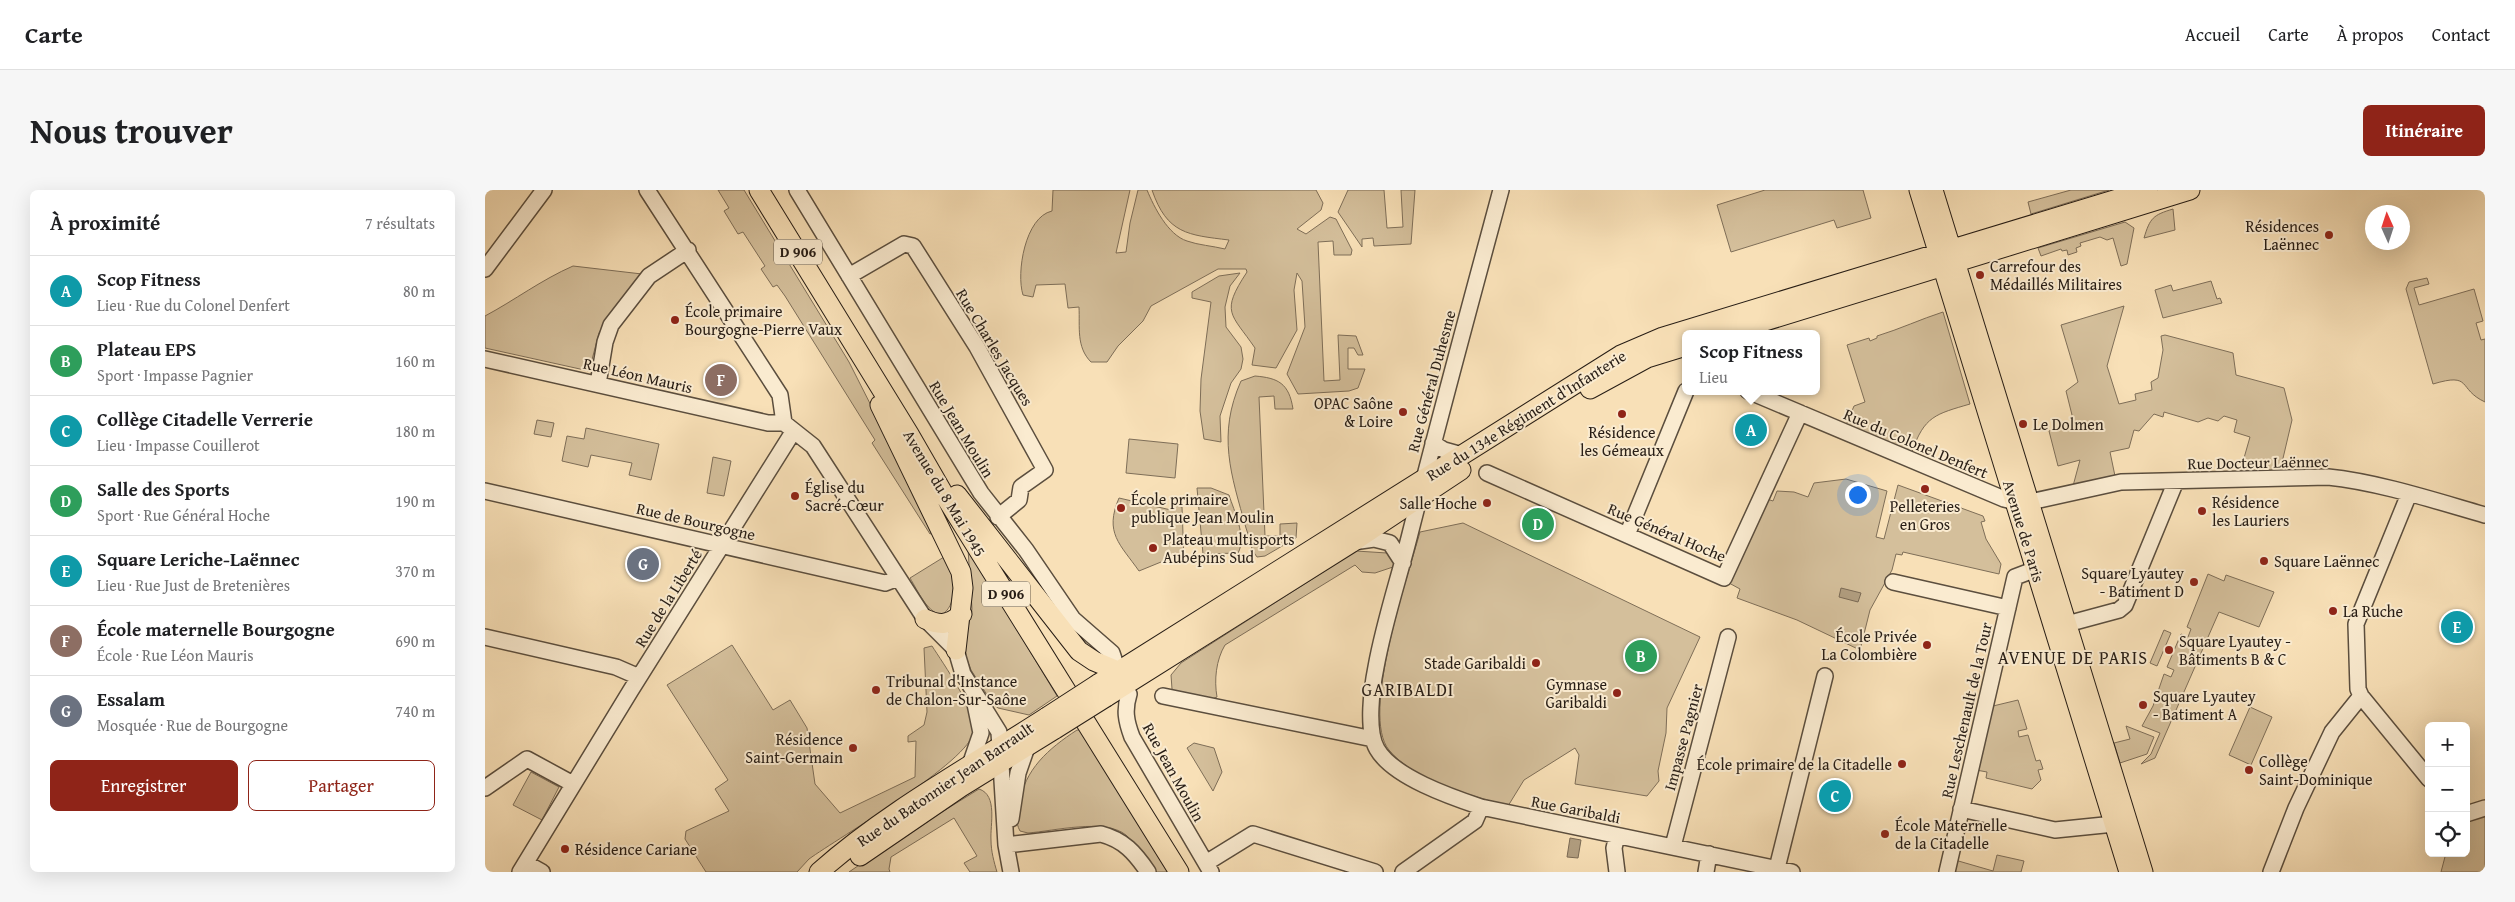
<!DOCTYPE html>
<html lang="fr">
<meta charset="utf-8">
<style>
body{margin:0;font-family:"Gentium Book Plus",serif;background:#f6f6f6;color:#202124}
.controls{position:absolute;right:15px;bottom:15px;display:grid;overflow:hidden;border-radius:8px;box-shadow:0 5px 20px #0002}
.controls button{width:45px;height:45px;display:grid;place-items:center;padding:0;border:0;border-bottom:1px solid #e0e0e0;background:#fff;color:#202124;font:25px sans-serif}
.compass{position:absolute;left:1880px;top:15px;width:45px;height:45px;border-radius:50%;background:#fff;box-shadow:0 5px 20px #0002;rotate:357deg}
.you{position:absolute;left:1372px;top:304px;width:18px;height:18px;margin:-12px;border:4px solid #fff;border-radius:50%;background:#1a73e8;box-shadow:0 0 0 8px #1a73e833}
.badge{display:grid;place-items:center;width:32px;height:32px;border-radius:50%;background:#8f2418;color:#fff;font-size:16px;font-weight:700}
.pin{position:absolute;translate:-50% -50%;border:2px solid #fff;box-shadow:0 1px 5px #0006}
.popup{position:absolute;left:1197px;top:140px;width:138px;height:65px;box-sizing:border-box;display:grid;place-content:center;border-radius:8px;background:#fff;filter:drop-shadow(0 1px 4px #0005);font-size:16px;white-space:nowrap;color:#757577}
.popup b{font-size:19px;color:#202124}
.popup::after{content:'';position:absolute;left:50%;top:100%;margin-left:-10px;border:10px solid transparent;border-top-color:#fff}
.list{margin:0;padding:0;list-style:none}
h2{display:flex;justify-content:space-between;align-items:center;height:65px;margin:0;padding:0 20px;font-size:21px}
h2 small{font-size:16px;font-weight:400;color:#757577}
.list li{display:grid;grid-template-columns:32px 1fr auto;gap:15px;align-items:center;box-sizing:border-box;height:70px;padding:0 20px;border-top:1px solid #e0e0e0}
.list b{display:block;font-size:19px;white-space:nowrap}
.list p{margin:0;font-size:16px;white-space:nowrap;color:#757577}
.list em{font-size:16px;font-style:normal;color:#757577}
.actions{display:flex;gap:10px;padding:15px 20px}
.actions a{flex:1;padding:11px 0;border:1px solid #8f2418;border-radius:8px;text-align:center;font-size:18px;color:#8f2418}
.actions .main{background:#8f2418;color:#fff}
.icon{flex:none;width:28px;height:28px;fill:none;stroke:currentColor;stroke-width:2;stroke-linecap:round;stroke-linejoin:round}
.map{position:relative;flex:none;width:2000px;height:682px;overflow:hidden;border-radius:8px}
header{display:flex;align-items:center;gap:30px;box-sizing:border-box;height:70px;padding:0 25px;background:#fff;border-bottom:1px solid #e0e0e0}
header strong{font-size:24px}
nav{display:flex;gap:28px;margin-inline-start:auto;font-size:18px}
.intro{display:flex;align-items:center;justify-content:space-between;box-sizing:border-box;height:120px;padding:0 30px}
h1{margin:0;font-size:35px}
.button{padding:12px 22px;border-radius:8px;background:#8f2418;color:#fff;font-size:18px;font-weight:700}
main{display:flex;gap:30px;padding:0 30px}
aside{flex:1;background:#fff;border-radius:8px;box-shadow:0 5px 20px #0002}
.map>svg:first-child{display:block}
.green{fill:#d4bf9b;stroke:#7e6e58}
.water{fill:#b19e80;stroke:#7a6a55}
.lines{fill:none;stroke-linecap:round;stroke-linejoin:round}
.minor-casing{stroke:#5b4e3e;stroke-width:18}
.major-casing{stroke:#271d15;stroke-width:21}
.minor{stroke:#faebd0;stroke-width:15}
.major{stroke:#f8e0b7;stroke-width:19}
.major-bridge-casing{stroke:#271d15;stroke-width:21;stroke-linecap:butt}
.major-bridge{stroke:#f8e0b7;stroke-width:19}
.poi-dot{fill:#8f2418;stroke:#faebd0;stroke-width:2}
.labels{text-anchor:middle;stroke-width:4;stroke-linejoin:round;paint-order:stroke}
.shield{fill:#faebd0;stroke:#665b4d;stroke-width:1}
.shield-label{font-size:15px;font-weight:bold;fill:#271d15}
.poi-label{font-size:16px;fill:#271d15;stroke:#faebd0;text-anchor:start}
.street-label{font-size:16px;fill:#271d15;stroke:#faebd0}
.neighbourhood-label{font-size:18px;letter-spacing:1px;fill:#271d15;stroke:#faebd0}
</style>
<header>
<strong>Carte</strong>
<nav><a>Accueil</a><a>Carte</a><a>À propos</a><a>Contact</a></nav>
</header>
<div class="intro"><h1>Nous trouver</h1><a class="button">Itinéraire</a></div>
<main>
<aside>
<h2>À proximité<small>7 résultats</small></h2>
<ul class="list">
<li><span class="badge" style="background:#0f9aa8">A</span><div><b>Scop Fitness</b><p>Lieu · Rue du Colonel Denfert</p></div><em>80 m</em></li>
<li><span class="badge" style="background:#2e9e5b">B</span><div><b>Plateau EPS</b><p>Sport · Impasse Pagnier</p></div><em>160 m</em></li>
<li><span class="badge" style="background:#0f9aa8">C</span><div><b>Collège Citadelle Verrerie</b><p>Lieu · Impasse Couillerot</p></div><em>180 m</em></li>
<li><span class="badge" style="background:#2e9e5b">D</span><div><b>Salle des Sports</b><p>Sport · Rue Général Hoche</p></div><em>190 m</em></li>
<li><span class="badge" style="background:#0f9aa8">E</span><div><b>Square Leriche-Laënnec</b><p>Lieu · Rue Just de Bretenières</p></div><em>370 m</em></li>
<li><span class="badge" style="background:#8d6e63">F</span><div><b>École maternelle Bourgogne</b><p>École · Rue Léon Mauris</p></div><em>690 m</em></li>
<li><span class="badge" style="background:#6b7280">G</span><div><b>Essalam</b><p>Mosquée · Rue de Bourgogne</p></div><em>740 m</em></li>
</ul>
<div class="actions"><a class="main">Enregistrer</a><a>Partager</a></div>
</aside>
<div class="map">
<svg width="2000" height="682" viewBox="0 0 2000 682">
<rect width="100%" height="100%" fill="#f8e0b7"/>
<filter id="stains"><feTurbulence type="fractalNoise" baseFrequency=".004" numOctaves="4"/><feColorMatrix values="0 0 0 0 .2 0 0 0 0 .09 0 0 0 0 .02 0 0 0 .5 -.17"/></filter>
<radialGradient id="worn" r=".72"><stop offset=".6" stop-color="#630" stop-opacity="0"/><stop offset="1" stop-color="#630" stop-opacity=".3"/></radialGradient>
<!-- green -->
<path class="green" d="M 233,0 L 259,0 L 364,172 L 450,342 L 445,344 L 387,253 L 390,250 L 300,106 L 292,95 L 288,97 L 276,79 L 280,76 L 258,42 L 253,44 L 239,21 L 244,18 Z
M 568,0 L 645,0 L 631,63 L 641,62 L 645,33 L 653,0 L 662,0 C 669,17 683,45 702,51 C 713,55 728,56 740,59 L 744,50 C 703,45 682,44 667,0 L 831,0 L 838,13 L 836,20 L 812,39 L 821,44 L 845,27 L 851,29 L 867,60 L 866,65 L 849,65 L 848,51 L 833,52 L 839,191 L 855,190 L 853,145 L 871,146 L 878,165 L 873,165 L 869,158 L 863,158 L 863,179 L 880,179 L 873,198 L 864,201 L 813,204 L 802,184 L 820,137 L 817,91 L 812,83 L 809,100 L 812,140 L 791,178 L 767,175 L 770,158 C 746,123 735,123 762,82 L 761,79 L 733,79 L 666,116 L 658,131 L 633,156 L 622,172 L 606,172 C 591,157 595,137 594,117 L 583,118 L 580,94 L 551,95 L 548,107 L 538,105 C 531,83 540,27 567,21 Z
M 863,0 L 899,0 L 902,38 L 918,37 L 916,0 L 930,0 L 926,54 L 889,56 L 888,48 L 877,49 L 877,57 L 853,22 Z
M 1280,0 L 1378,0 L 1386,28 L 1352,38 L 1349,30 L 1246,62 L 1232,15 Z
M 1586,0 L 1624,0 L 1546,24 L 1543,12 Z
M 1688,19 L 1690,40 L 1659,48 C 1665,28 1668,25 1688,19 Z
M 1640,32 L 1649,38 L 1642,74 L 1636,76 L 1628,48 L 1622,50 L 1615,47 L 1595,53 L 1596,56 L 1591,58 L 1592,62 L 1583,65 L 1582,60 L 1577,61 L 1576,59 L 1556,66 L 1553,58 Z
M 88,76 L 157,84 L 132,115 L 114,143 L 104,181 L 0,158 L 0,126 C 30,110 56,90 88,76 Z
M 755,83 L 745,96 L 740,117 L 741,137 L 756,157 L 758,169 L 756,179 L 746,193 L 735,226 L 736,252 L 719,249 L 715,221 L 716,189 L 726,112 L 707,108 L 707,102 L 734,86 Z
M 1942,88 L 1944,94 L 1929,98 L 1934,115 L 1989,99 L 1998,131 L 1991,133 L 1996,150 L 2000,149 L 2000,212 C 1972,199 1988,182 1948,194 L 1921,99 L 1924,92 Z
M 1726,91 L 1732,109 L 1735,108 L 1737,113 L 1678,128 L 1670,100 L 1686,95 L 1688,101 Z
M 1639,116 L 1622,176 L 1634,214 L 1651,210 L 1650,204 L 1667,200 L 1666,192 L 1673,188 L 1678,160 L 1676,146 L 1680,145 L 1748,163 L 1751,185 L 1799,198 L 1807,230 L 1795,281 L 1755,282 L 1765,247 L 1749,242 L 1752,230 L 1739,226 L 1733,231 L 1723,228 L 1713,232 L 1679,222 L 1678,227 L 1669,224 L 1654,241 L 1649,240 L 1644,258 L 1625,262 L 1630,286 L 1588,296 L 1595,270 L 1573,276 L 1564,241 L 1589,233 L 1581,201 L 1593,192 L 1576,135 Z
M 1458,122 L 1485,214 C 1451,224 1439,226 1427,262 L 1361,235 L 1369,216 L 1380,212 L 1362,155 L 1384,148 L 1385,151 L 1392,148 L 1392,146 C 1415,139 1436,129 1458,122 Z
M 770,186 C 793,188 804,193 808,219 L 790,219 L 789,206 L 774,207 L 780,346 L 795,346 L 795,334 L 812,333 L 811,348 L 780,366 L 772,367 C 765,358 765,349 761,338 C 746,284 732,245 756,191 Z
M 52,230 L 69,233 L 66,247 L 49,244 Z
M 101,238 L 174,254 L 166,290 L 144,285 L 147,273 L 106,265 L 103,277 L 77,271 L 82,246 L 99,249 Z
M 644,249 L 693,254 L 690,288 L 641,283 Z
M 228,267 L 246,271 L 239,306 L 222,303 Z
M 1361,289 L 1402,301 L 1391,347 L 1399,349 L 1413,295 L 1498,326 L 1500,331 L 1496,332 L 1501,349 L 1516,374 L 1514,384 L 1418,362 L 1417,365 L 1411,364 L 1407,380 L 1385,420 L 1375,460 L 1312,430 L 1252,408 L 1255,399 L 1244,393 L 1282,309 L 1288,311 L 1292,301 L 1309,302 L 1323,307 L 1329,293 Z
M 712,298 L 726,298 L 744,305 C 749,321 762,347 753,363 L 718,364 Z
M 634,308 L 686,320 L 688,315 L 697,317 L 699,371 L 676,372 L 654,381 C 635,354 619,343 634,308 Z
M 978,333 L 1215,447 L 1182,518 L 1181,543 L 1173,581 L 1174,591 L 1162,606 L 1090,594 L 1094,565 L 1090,558 L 1039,590 L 1023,616 C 987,606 928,590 904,560 C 875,525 923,386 935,342 Z
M 483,359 L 572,506 L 544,525 L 513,518 L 508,514 L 486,480 L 481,467 L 480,451 L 487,419 Z
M 871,361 L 902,363 L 910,374 L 908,377 L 890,383 L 877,382 L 870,375 L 740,455 C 731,470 729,490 732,507 L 727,509 L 690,502 L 687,499 L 686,485 L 696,473 Z
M 459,367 L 467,375 C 468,390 473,416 456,425 C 441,421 433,401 425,388 Z
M 1723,384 L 1739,391 L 1741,385 L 1789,402 L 1774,437 L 1734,422 L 1670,568 L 1656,574 L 1666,564 L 1675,543 L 1657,536 L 1668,516 L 1679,484 L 1686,487 L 1689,480 L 1682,477 L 1696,444 L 1703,447 L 1706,439 L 1702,437 Z
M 1679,440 L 1686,443 L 1672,476 L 1665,473 Z
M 247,455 L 288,520 L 305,510 L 322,538 L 330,594 L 355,623 L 430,587 L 431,551 L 423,552 L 423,546 L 439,535 L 442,522 L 439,458 L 447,456 C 458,473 492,522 489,541 C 486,571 353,648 324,669 L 312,682 L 221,682 L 200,649 L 201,641 L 244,621 L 230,599 L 243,590 L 182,495 Z
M 1533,510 L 1542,539 L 1533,541 L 1534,547 L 1543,545 L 1551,571 L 1555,570 L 1558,579 L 1553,580 L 1556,590 L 1547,599 L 1501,588 L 1502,582 L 1491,580 L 1508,516 Z
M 1765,517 L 1787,527 L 1766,575 L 1744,565 Z
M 1641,536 L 1669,547 L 1662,564 L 1635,573 L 1629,553 L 1645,549 Z
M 592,540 L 595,540 L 683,682 L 669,682 C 660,670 652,655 641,645 C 620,628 569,641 543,643 L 535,641 C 530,632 532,624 534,614 C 540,579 563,559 592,540 Z
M 709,553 L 729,558 L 737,582 L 728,601 L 702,558 Z
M 46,582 L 74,597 L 57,630 L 28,615 Z
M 494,599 C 513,605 505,635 506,650 C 506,661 509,672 512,682 L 485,682 L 479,673 L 492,666 L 469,628 L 406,667 L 404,679 L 405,682 L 364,682 L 402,656 Z
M 2000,624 L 2000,682 L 1956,682 L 1961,663 L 1981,663 L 1981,632 Z
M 1512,665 L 1539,671 L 1536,682 L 1468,682 L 1470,670 L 1508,681 Z"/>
<!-- water -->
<path class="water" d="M 1356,398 L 1376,403 L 1373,412 L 1354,407 Z
M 1085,648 L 1096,650 L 1093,668 L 1082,667 Z"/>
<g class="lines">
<!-- minor casing -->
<g class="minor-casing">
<path id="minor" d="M 162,0 L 295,205 L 299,233 L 328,256 L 440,429 L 471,460 L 478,484 L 514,542 L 521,655 L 526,682
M 312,0 L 496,303 L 541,360 L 588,429 L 627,463 L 630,472 L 628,479 L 644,504 C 639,520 641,531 647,547 L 726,682
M 1016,0 C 985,115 954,229 925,344 C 914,388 899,432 891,477 C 887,497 881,540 892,559 C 908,587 966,607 996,617 L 1307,682
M 0,79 L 59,0
M 364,86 L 419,54 L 428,56 L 492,157 L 560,280 L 536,297 L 534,310 L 513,327
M 0,169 L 283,233 L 299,233
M 113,194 L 120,152 L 126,135 L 164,86 L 203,60
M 1263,201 L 1519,309 L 1539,314
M 948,253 L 959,260 L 977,265
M 1002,283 L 1239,388 L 1315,223
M 0,301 L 400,393 L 413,388
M 1924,304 L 1871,434 L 1873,499 L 1876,506 L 1944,589
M 1535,306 L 1545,312 L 1636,292 L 1843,287 C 1893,292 1951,311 2000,325
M 1142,345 L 1201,201
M 868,352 L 889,349 L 905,353 L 918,373
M 1408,392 L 1523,418
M 1576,443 L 1582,434 L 1634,420 L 1640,415 L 1691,291
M 0,447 L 131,477 L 154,487
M 678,506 L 888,549
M 485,575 L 496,543 L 490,514
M 0,598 L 42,569 L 88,594
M 1476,619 L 1570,640 L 1629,634
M 1981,624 L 2000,618
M 526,629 L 533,583 L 542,557
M 521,655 L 616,644 C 639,650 650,663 663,682
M 1188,656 L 1243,447
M 41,673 L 57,682
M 721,673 L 768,644 L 890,682
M 1292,678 L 1340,486
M 35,682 L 146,500 L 308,242
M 918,682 L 990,631 L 996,617
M 1132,682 L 1129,658 L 1132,646
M 1221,682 L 1224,664
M 1462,682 L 1530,387 L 1551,379 L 1560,384
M 1786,682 L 1811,618 L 1847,542 L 1876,506"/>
</g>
<!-- major casing -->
<g class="major-casing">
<path id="major" d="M 274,0 L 424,244 L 458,303 L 694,682
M 1434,0 L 1644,682
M 1448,0 L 1658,682
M 1238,144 L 1705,0
M 1105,199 L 1162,168 L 1201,156
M 395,215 L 476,382 L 478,398 L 471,460
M 472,305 L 594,461 L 609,471 L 628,479
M 440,429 C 456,436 463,435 477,424
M 613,494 L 1136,165 L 1178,147 L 1662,0
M 621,507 L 866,353 L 976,280
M 375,666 L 476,597 L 570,539
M 334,682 C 403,621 486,576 562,527"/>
</g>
<!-- minor -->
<use href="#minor" class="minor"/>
<!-- major -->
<use href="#major" class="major"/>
<!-- major-bridge casing -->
<g class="major-bridge-casing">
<path id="major-bridge" d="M 562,527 L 613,494
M 570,539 L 621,507"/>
</g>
<!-- major-bridge -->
<use href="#major-bridge" class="major-bridge"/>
</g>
<!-- markers -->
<g class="poi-dot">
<circle cx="1844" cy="45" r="5"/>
<circle cx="1495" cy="85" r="5"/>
<circle cx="190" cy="130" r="5"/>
<circle cx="918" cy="222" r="5"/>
<circle cx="1137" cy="224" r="5"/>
<circle cx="1538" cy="234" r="5"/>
<circle cx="1440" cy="299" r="5"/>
<circle cx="310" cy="306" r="5"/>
<circle cx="1002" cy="313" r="5"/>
<circle cx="636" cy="318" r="5"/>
<circle cx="1717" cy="321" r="5"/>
<circle cx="668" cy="358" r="5"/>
<circle cx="1779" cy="371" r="5"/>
<circle cx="1709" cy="392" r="5"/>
<circle cx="1848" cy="421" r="5"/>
<circle cx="1442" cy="455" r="5"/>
<circle cx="1684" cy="460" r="5"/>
<circle cx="1051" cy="473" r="5"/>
<circle cx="391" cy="500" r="5"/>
<circle cx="1132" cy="503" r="5"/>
<circle cx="1658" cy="515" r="5"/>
<circle cx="368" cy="558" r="5"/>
<circle cx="1417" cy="574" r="5"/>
<circle cx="1764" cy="580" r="5"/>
<circle cx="1400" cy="644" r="5"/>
<circle cx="80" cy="659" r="5"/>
</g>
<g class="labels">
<!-- shield labels -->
<g class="shield">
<rect x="289" y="49.5" width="48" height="25" rx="4"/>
<rect x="497" y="391.5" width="48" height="25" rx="4"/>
</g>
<g class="shield-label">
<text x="313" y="67">D 906</text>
<text x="521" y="409">D 906</text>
</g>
<!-- poi labels -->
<g class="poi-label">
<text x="1834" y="42" text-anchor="end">Résidences<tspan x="1834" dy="18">Laënnec</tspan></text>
<text x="1505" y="82">Carrefour des<tspan x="1505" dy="18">Médaillés Militaires</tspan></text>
<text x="200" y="127">École primaire<tspan x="200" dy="18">Bourgogne-Pierre Vaux</tspan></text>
<text x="908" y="219" text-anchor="end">OPAC Saône<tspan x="908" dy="18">&amp; Loire</tspan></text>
<text x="1548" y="240">Le Dolmen</text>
<text x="1137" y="248" text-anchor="middle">Résidence<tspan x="1137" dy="18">les Gémeaux</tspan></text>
<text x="320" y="303">Église du<tspan x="320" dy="18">Sacré-Cœur</tspan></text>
<text x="646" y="315">École primaire<tspan x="646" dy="18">publique Jean Moulin</tspan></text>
<text x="1727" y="318">Résidence<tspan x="1727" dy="18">les Lauriers</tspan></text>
<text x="992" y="319" text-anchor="end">Salle Hoche</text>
<text x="1440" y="322" text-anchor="middle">Pelleteries<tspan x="1440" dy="18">en Gros</tspan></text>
<text x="678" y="355">Plateau multisports<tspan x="678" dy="18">Aubépins Sud</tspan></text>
<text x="1789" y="377">Square Laënnec</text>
<text x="1699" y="389" text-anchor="end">Square Lyautey<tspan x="1699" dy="18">- Batiment D</tspan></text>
<text x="1858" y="427">La Ruche</text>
<text x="1432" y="452" text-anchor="end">École Privée<tspan x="1432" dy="18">La Colombière</tspan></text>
<text x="1694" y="457">Square Lyautey -<tspan x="1694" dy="18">Bâtiments B &amp; C</tspan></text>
<text x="1041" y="479" text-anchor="end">Stade Garibaldi</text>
<text x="401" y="497">Tribunal d'Instance<tspan x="401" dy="18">de Chalon-Sur-Saône</tspan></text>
<text x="1122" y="500" text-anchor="end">Gymnase<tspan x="1122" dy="18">Garibaldi</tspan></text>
<text x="1668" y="512">Square Lyautey<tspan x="1668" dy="18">- Batiment A</tspan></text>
<text x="358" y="555" text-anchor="end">Résidence<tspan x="358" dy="18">Saint-Germain</tspan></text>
<text x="1774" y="577">Collège<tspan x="1774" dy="18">Saint-Dominique</tspan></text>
<text x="1407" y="580" text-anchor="end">École primaire de la Citadelle</text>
<text x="1410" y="641">École Maternelle<tspan x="1410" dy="18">de la Citadelle</tspan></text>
<text x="90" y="665">Résidence Cariane</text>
</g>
<!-- street labels -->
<g class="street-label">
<text transform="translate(510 157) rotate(59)" y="6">Rue Charles Jacques</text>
<text transform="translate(153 185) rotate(13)" y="6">Rue Léon Mauris</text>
<text transform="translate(946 191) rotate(-75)" y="6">Rue Général Duhesme</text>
<text transform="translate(1041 225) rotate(-32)" y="6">Rue du 134e Régiment d'Infanterie</text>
<text transform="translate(477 239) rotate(59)" y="6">Rue Jean Moulin</text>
<text transform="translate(1431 253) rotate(23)" y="6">Rue du Colonel Denfert</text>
<text transform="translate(1773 272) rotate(-1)" y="6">Rue Docteur Laënnec</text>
<text transform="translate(460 303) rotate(59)" y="6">Avenue du 8 Mai 1945</text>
<text transform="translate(211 331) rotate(13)" y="6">Rue de Bourgogne</text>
<text transform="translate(1539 341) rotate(73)" y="6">Avenue de Paris</text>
<text transform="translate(1182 342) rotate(23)" y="6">Rue Général Hoche</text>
<text transform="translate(183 408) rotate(-58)" y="6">Rue de la Liberté</text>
<text transform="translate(1481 520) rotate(-77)" y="6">Rue Leschenault de la Tour</text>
<text transform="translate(1198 547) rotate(-75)" y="6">Impasse Pagnier</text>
<text transform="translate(689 582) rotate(61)" y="6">Rue Jean Moulin</text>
<text transform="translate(460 594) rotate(-34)" y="6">Rue du Batonnier Jean Barrault</text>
<text transform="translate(1091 619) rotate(11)" y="6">Rue Garibaldi</text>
</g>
<!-- neighbourhood labels -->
<g class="neighbourhood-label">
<text x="1588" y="474">AVENUE DE PARIS</text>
<text x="923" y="506">GARIBALDI</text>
</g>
</g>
<rect width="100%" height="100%" filter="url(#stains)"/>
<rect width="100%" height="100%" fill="url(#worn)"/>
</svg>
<div class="controls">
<button>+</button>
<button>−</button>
<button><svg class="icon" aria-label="locate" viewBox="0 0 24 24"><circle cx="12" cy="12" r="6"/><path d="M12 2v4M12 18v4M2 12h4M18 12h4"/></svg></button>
</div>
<svg class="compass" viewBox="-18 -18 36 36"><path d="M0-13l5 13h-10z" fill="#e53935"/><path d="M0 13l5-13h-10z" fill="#757577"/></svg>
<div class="you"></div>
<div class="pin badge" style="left:1266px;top:240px;background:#0f9aa8">A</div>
<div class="popup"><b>Scop Fitness</b>Lieu</div>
<div class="pin badge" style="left:1156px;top:466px;background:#2e9e5b">B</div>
<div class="pin badge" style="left:1350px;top:606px;background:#0f9aa8">C</div>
<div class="pin badge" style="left:1053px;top:334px;background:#2e9e5b">D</div>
<div class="pin badge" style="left:1972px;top:437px;background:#0f9aa8">E</div>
<div class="pin badge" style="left:236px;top:190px;background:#8d6e63">F</div>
<div class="pin badge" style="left:158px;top:374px;background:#6b7280">G</div>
</div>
</main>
